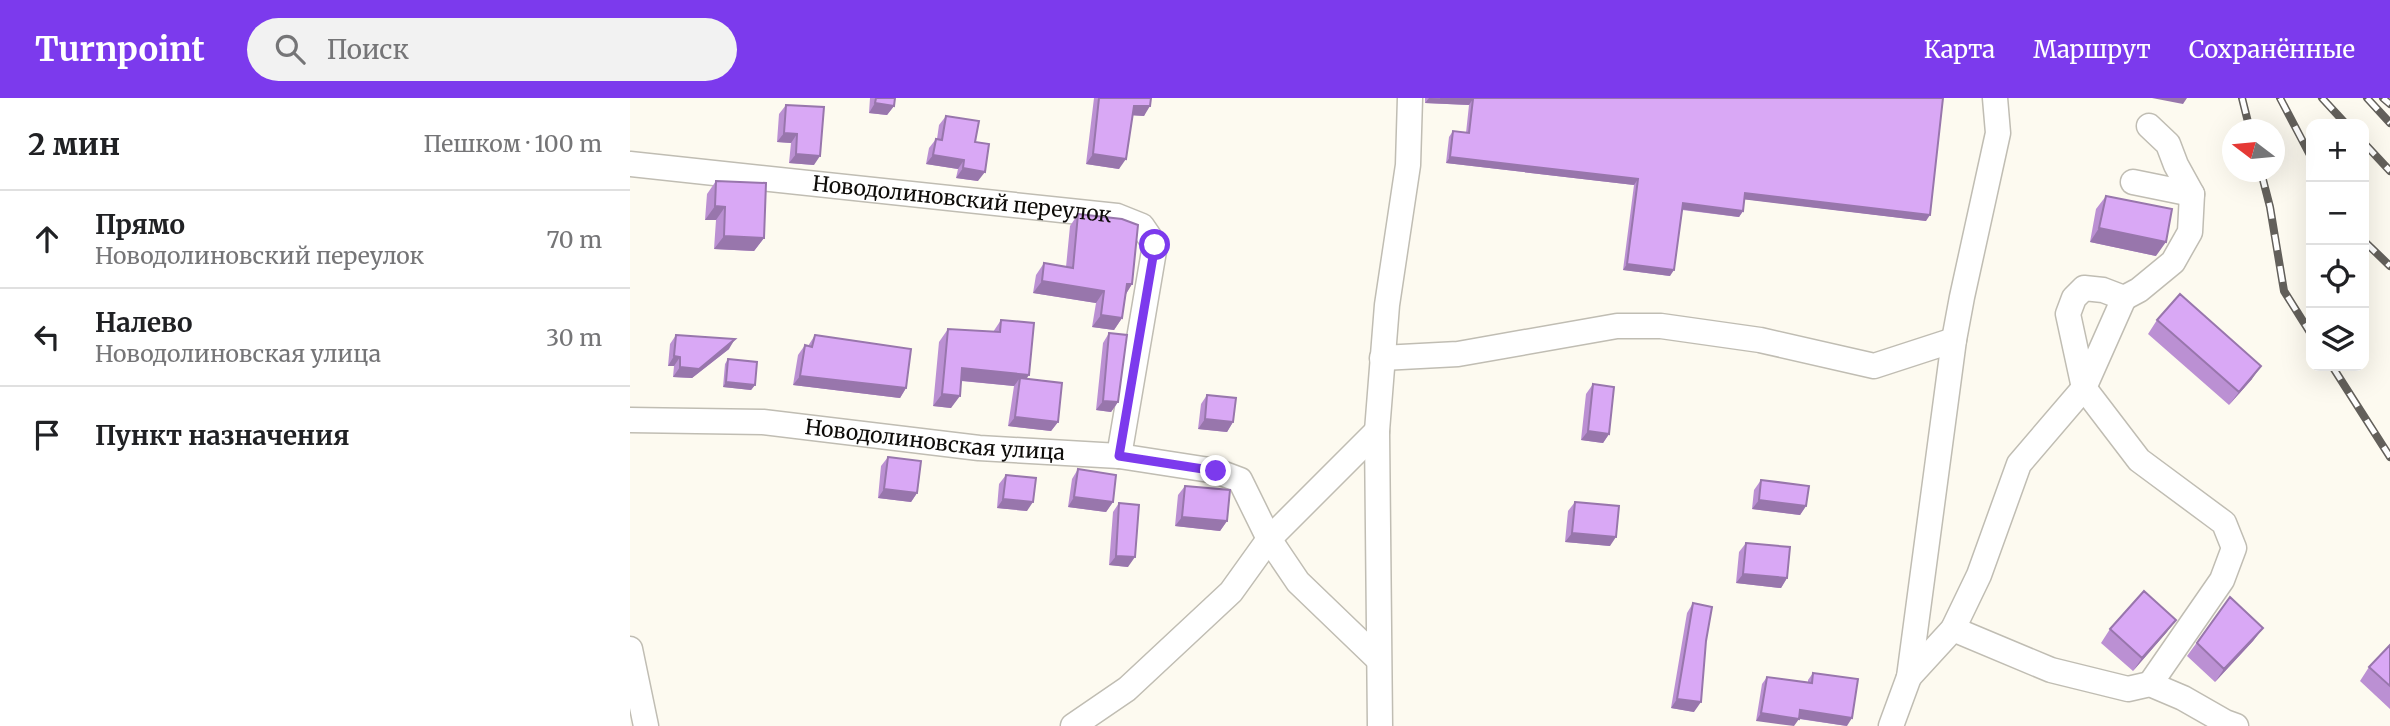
<!DOCTYPE html>
<html lang="ru">
<meta charset="utf-8">
<style>
body{margin:0;font-family:Merriweather,serif;background:#f2f2f2;color:#202124}
.controls{position:absolute;right:21px;top:21px;display:grid;overflow:hidden;border-radius:14px;box-shadow:0 7px 28px #0002}
.controls button{width:63px;height:63px;display:grid;place-items:center;padding:0;border:0;border-bottom:2px solid #e0e0e0;background:#fff;color:#202124;font:35px sans-serif}
.compass{position:absolute;left:1592px;top:21px;width:63px;height:63px;border-radius:50%;background:#fff;box-shadow:0 7px 28px #0002;rotate:286deg}
.stop{position:absolute;width:21px;height:21px;margin:-16px;border:5px solid #7c3aed;border-radius:50%;background:#fff}
.stop.end{background:#7c3aed;border-color:#fff;box-shadow:0 2px 7px #0008}
.list{margin:0;padding:0;list-style:none}
h2{display:flex;justify-content:space-between;align-items:center;height:91px;margin:0;padding:0 28px;font-size:30px}
h2 small{font-size:23px;font-weight:400;color:#757577}
.list li{display:grid;grid-template-columns:46px 1fr auto;gap:21px;align-items:center;box-sizing:border-box;height:98px;padding:0 28px;border-top:2px solid #e0e0e0}
.list b{display:block;font-size:26px;white-space:nowrap}
.list p{margin:0;font-size:23px;white-space:nowrap;color:#757577}
.list em{font-size:23px;font-style:normal;color:#757577}
.icon{flex:none;width:38px;height:38px;fill:none;stroke:currentColor;stroke-width:2;stroke-linecap:round;stroke-linejoin:round}
.map{position:relative;flex:none;width:1760px;height:628px;overflow:hidden}
header{display:flex;align-items:center;gap:42px;box-sizing:border-box;height:98px;padding:0 35px;background:#7c3aed;color:#fff}
header strong{font-size:33px}
nav{display:flex;gap:38px;margin-inline-start:auto;font-size:24px}
.search{width:490px;height:63px;background:#f2f2f2;display:flex;align-items:center;gap:18px;box-sizing:border-box;padding:0 24px;border-radius:38px;color:#757577;font-size:26px}
main{display:flex}
aside{flex:1;background:#fff}
.map>svg:first-child{display:block}
.lines{fill:none;stroke-linecap:round;stroke-linejoin:round}
.minor-casing{stroke:#c0bdb3;stroke-width:27}
.minor{stroke:#fff;stroke-width:24}
.rail-casing{stroke:#63605b;stroke-width:8}
.rail{stroke:#fff;stroke-width:5;stroke-dasharray:16;stroke-linecap:butt}
.wall{fill:#bb90d3}
.shaded-wall{fill:#9876ac}
.building{fill:#d9a8f5;stroke:#9876ac;stroke-width:2}
.route{stroke:#7c3aed;stroke-width:9}
.labels{text-anchor:middle;stroke-width:5;stroke-linejoin:round;paint-order:stroke}
.street-label{font-size:21px;fill:#0e0c09;stroke:#fff}
</style>
<header>
<strong>Turnpoint</strong>
<div class="search"><svg class="icon" aria-label="search" viewBox="0 0 24 24"><circle cx="10" cy="10" r="6"/><path d="M15 15l6 6"/></svg>Поиск</div>
<nav><a>Карта</a><a>Маршрут</a><a>Сохранённые</a></nav>
</header>
<main>
<aside>
<h2>2 мин<small>Пешком · 100 m</small></h2>
<ul class="list">
<li><svg class="icon" aria-label="ahead" viewBox="0 0 24 24"><path d="M12 20V5M6 11l6-6 6 6"/></svg><div><b>Прямо</b><p>Новодолиновский переулок</p></div><em>70 m</em></li>
<li><svg class="icon" aria-label="left" viewBox="0 0 24 24"><path d="M17 20v-9H6M10 6l-5 5 5 5"/></svg><div><b>Налево</b><p>Новодолиновская улица</p></div><em>30 m</em></li>
<li><svg class="icon" aria-label="arrive" viewBox="0 0 24 24"><path d="M6 21V4h12l-3 4 3 4H6"/></svg><div><b>Пункт назначения</b></div></li>
</ul>
</aside>
<div class="map">
<svg width="1760" height="628" viewBox="0 0 1760 628">
<rect width="100%" height="100%" fill="#fdfaf0"/>
<g class="lines">
<!-- minor casing -->
<g class="minor-casing">
<g id="minor">
<path d="M 1519,28 L 1538,46 L 1546,67 L 1562,96 L 1560,134 L 1543,164 L 1509,192 L 1494,200 L 1473,192 L 1454,190 L 1444,200 L 1438,216 L 1454,290 L 1509,362 L 1594,425 L 1604,450 L 1592,482 L 1520,586"/>
<path id="s1" d="M 0,66 L 487,118 L 512,128 L 525,147 L 489,358"/>
<path d="M 1503,84 L 1562,96"/>
<path d="M 752,260 L 828,256 L 987,228 L 1031,228 L 1130,242 L 1244,268 L 1324,242"/>
<path id="s2" d="M 0,322 L 133,324 L 349,350 L 489,358 L 586,373 L 610,382 L 639,441 L 668,484 L 747,560"/>
<path d="M 1323,531 L 1421,572 L 1498,591 L 1520,586 L 1553,600 L 1595,624 L 1606,628"/>
<path d="M 0,551 L 16,628"/>
<path d="M 1279,579 L 1323,531 L 1349,477 L 1389,366 L 1454,290 L 1494,200"/>
<path d="M 443,628 L 497,591 L 601,494 L 639,441 L 747,333"/>
<path d="M 750,628 L 747,333 L 757,207 L 778,67 L 780,0"/>
<path d="M 1261,628 L 1279,579 L 1324,242 L 1332,199 L 1368,35 L 1365,0"/>
</g>
</g>
<!-- minor -->
<use href="#minor" class="minor"/>
<!-- rail casing -->
<g class="rail-casing">
<path id="rail" d="M 1612,0 L 1620,32
M 1650,0 L 1681,59
M 1692,0 L 1716,26
M 1737,0 L 1760,25
M 1753,0 L 1760,6
M 1734,45 L 1760,73
M 1631,74 L 1640,109 L 1654,193 L 1681,236
M 1734,143 L 1760,168
M 1702,268 L 1760,359"/>
</g>
<!-- rail -->
<use href="#rail" class="rail"/>
</g>
<!-- wall -->
<path class="wall" d="M 240,0 L 265,0 L 264,8 L 257,17 L 239,15 Z
M 464,0 L 521,0 L 514,18 L 502,17 L 489,71 L 456,66 Z
M 795,0 L 1313,0 L 1296,123 L 1114,101 L 1113,113 L 1109,119 L 1052,112 L 1040,178 L 993,172 L 1004,87 L 816,65 L 819,39 L 823,33 L 836,35 L 839,7 L 795,5 Z
M 156,7 L 184,67 L 159,65 L 161,45 L 147,44 L 149,16 Z
M 316,18 L 345,44 L 348,83 L 326,80 L 328,71 L 296,66 L 299,50 L 306,41 L 307,41 L 309,27 Z
M 86,83 L 134,140 L 124,153 L 84,151 L 86,122 L 75,122 L 77,96 Z
M 1476,98 L 1526,158 L 1460,144 L 1466,111 Z
M 448,116 L 502,186 L 496,196 L 492,220 L 484,232 L 462,229 L 466,205 L 403,195 L 406,177 L 414,165 L 436,169 L 440,128 Z
M 371,222 L 396,281 L 428,324 L 421,333 L 378,328 L 384,288 L 331,283 L 321,310 L 303,308 L 309,244 L 318,231 L 363,234 Z
M 1527,222 L 1622,281 L 1599,307 L 1518,236 Z
M 479,235 L 488,304 L 481,314 L 466,312 L 473,245 Z
M 46,237 L 99,251 L 62,280 L 43,279 L 44,268 L 38,268 L 40,246 Z
M 185,237 L 276,290 L 270,300 L 163,287 L 168,257 L 175,247 L 178,248 Z
M 98,261 L 125,287 L 121,292 L 93,289 L 95,266 Z
M 963,286 L 979,336 L 973,345 L 951,342 L 956,296 Z
M 577,297 L 603,324 L 597,334 L 568,331 L 571,306 Z
M 258,359 L 287,395 L 281,404 L 248,400 L 251,368 Z
M 448,371 L 483,404 L 476,414 L 438,409 L 442,381 Z
M 376,377 L 397,413 L 367,410 L 369,386 Z
M 1131,382 L 1176,408 L 1170,417 L 1122,411 L 1124,392 Z
M 555,388 L 597,423 L 590,433 L 545,428 L 548,397 Z
M 945,404 L 980,448 L 935,444 L 938,413 Z
M 489,405 L 498,469 L 479,467 L 483,414 Z
M 1116,445 L 1157,480 L 1151,490 L 1106,485 L 1109,454 Z
M 1600,499 L 1633,530 L 1623,543 L 1585,584 L 1557,558 Z
M 1063,505 L 1064,614 L 1041,610 L 1057,515 Z
M 1546,522 L 1536,535 L 1503,573 L 1471,545 L 1480,531 Z
M 1760,547 L 1760,611 L 1730,583 L 1739,569 Z
M 1183,575 L 1217,628 L 1169,621 L 1126,623 L 1132,586 L 1137,579 L 1178,585 L 1178,582 Z"/>
<!-- shaded-wall -->
<path class="shaded-wall" d="M 799,0 L 843,1 L 839,7 L 795,5 Z
M 1522,0 L 1557,0 L 1553,6 Z
M 245,5 L 264,8 L 257,17 L 239,15 Z
M 504,8 L 520,8 L 514,18 L 497,17 Z
M 154,35 L 167,36 L 161,45 L 147,44 Z
M 166,56 L 190,58 L 184,67 L 159,65 Z
M 463,56 L 496,61 L 489,71 L 456,66 Z
M 303,57 L 334,62 L 328,71 L 296,66 Z
M 820,59 L 1008,81 L 1004,87 L 816,65 Z
M 333,70 L 355,74 L 348,83 L 326,80 Z
M 1115,95 L 1300,117 L 1296,123 L 1111,101 Z
M 1053,105 L 1113,113 L 1109,119 L 1049,111 Z
M 85,108 L 95,109 L 86,122 L 75,122 Z
M 1469,130 L 1536,144 L 1526,158 L 1460,144 Z
M 94,138 L 134,140 L 124,153 L 84,151 Z
M 997,166 L 1044,172 L 1040,178 L 993,172 Z
M 412,183 L 474,193 L 466,205 L 403,195 Z
M 497,186 L 502,186 L 494,199 Z
M 471,217 L 492,220 L 484,232 L 462,229 Z
M 105,241 L 99,251 L 62,280 L 43,279 L 50,269 Z
M 44,258 L 50,259 L 44,268 L 38,268 Z
M 1631,268 L 1622,281 L 1599,307 L 1609,294 Z
M 332,270 L 399,277 L 391,289 L 390,280 L 384,288 L 324,282 Z
M 170,278 L 276,290 L 270,300 L 163,287 Z
M 96,284 L 125,287 L 121,292 L 93,289 Z
M 312,296 L 330,298 L 321,310 L 303,308 Z
M 473,303 L 488,304 L 481,314 L 466,312 Z
M 385,319 L 428,324 L 421,333 L 378,328 Z
M 575,321 L 603,324 L 597,334 L 568,331 Z
M 958,333 L 979,336 L 973,345 L 951,342 Z
M 254,391 L 287,395 L 281,404 L 248,400 Z
M 444,399 L 483,404 L 476,414 L 438,409 Z
M 373,401 L 403,404 L 397,413 L 367,410 Z
M 1129,402 L 1176,408 L 1170,417 L 1122,411 Z
M 552,419 L 597,423 L 590,433 L 545,428 Z
M 942,435 L 986,439 L 980,448 L 935,444 Z
M 486,458 L 505,459 L 498,469 L 479,467 Z
M 1113,476 L 1157,480 L 1151,490 L 1106,485 Z
M 1546,522 L 1536,535 L 1503,573 L 1512,560 Z
M 1633,530 L 1623,543 L 1585,584 L 1594,571 Z
M 1047,601 L 1071,604 L 1064,614 L 1041,610 Z
M 1170,612 L 1222,620 L 1217,628 L 1165,620 Z
M 1131,615 L 1169,621 L 1164,628 L 1126,623 Z"/>
<!-- building -->
<path class="building" d="M 246,0 L 265,0 L 264,8 L 245,5 Z
M 469,0 L 521,0 L 520,8 L 504,8 L 496,61 L 463,56 Z
M 810,0 L 1313,0 L 1300,117 L 1115,95 L 1113,113 L 1053,105 L 1044,172 L 997,166 L 1008,81 L 820,59 L 823,33 L 839,35 L 843,1 Z
M 156,7 L 194,9 L 190,58 L 166,56 L 167,36 L 154,35 Z
M 316,18 L 349,23 L 345,44 L 359,46 L 355,74 L 333,70 L 334,62 L 303,57 L 306,41 L 312,42 Z
M 86,83 L 136,85 L 134,140 L 94,138 L 95,109 L 85,108 Z
M 1476,98 L 1542,111 L 1536,144 L 1469,130 Z
M 448,116 L 492,121 L 508,127 L 502,186 L 497,186 L 492,220 L 471,217 L 474,193 L 412,183 L 414,165 L 443,170 Z
M 1550,196 L 1631,268 L 1609,294 L 1527,222 Z
M 371,222 L 404,225 L 399,277 L 332,270 L 330,298 L 312,296 L 318,231 L 370,234 Z
M 479,235 L 497,237 L 488,304 L 473,303 Z
M 46,237 L 105,241 L 69,271 L 50,269 L 50,259 L 44,258 Z
M 185,237 L 281,251 L 276,290 L 170,278 L 175,247 L 182,249 Z
M 98,261 L 127,264 L 125,287 L 96,284 Z
M 390,280 L 432,285 L 428,324 L 385,319 Z
M 963,286 L 984,289 L 979,336 L 958,333 Z
M 577,297 L 606,300 L 603,324 L 575,321 Z
M 258,359 L 291,363 L 287,395 L 254,391 Z
M 448,371 L 486,377 L 483,404 L 444,399 Z
M 376,377 L 406,380 L 403,404 L 373,401 Z
M 1131,382 L 1179,388 L 1176,408 L 1129,402 Z
M 555,388 L 600,392 L 597,423 L 552,419 Z
M 945,404 L 989,408 L 986,439 L 942,435 Z
M 489,405 L 509,407 L 505,459 L 486,458 Z
M 1116,445 L 1160,449 L 1157,480 L 1113,476 Z
M 1514,493 L 1546,522 L 1512,560 L 1480,531 Z
M 1600,499 L 1633,530 L 1594,571 L 1567,545 Z
M 1063,505 L 1082,509 L 1076,543 L 1071,604 L 1047,601 Z
M 1760,547 L 1760,588 L 1739,569 Z
M 1183,575 L 1228,581 L 1222,620 L 1170,612 L 1169,621 L 1131,615 L 1137,579 L 1182,585 Z"/>
<g class="lines">
<!-- route -->
<path class="route" d="M 525,147 L 489,358 L 586,373"/>
</g>
<g class="labels">
<!-- street labels -->
<g class="street-label">
<text dy="7" stroke="none"><textPath href="#s1" startOffset="334">Новодолиновский переулок</textPath></text>
<text dy="7" stroke="none"><textPath href="#s2" startOffset="306">Новодолиновская улица</textPath></text>
</g>
</g>
</svg>
<div class="controls">
<button>+</button>
<button>−</button>
<button><svg class="icon" aria-label="locate" viewBox="0 0 24 24"><circle cx="12" cy="12" r="6"/><path d="M12 2v4M12 18v4M2 12h4M18 12h4"/></svg></button>
<button><svg class="icon" aria-label="layers" viewBox="0 0 24 24"><path d="M12 4l9 5-9 5-9-5zM3 14l9 5 9-5"/></svg></button>
</div>
<svg class="compass" viewBox="-18 -18 36 36"><path d="M0-13l5 13h-10z" fill="#e53935"/><path d="M0 13l5-13h-10z" fill="#757577"/></svg>
<div class="stop" style="left:525px;top:147px"></div>
<div class="stop end" style="left:586px;top:373px"></div>
</div>
</main>
